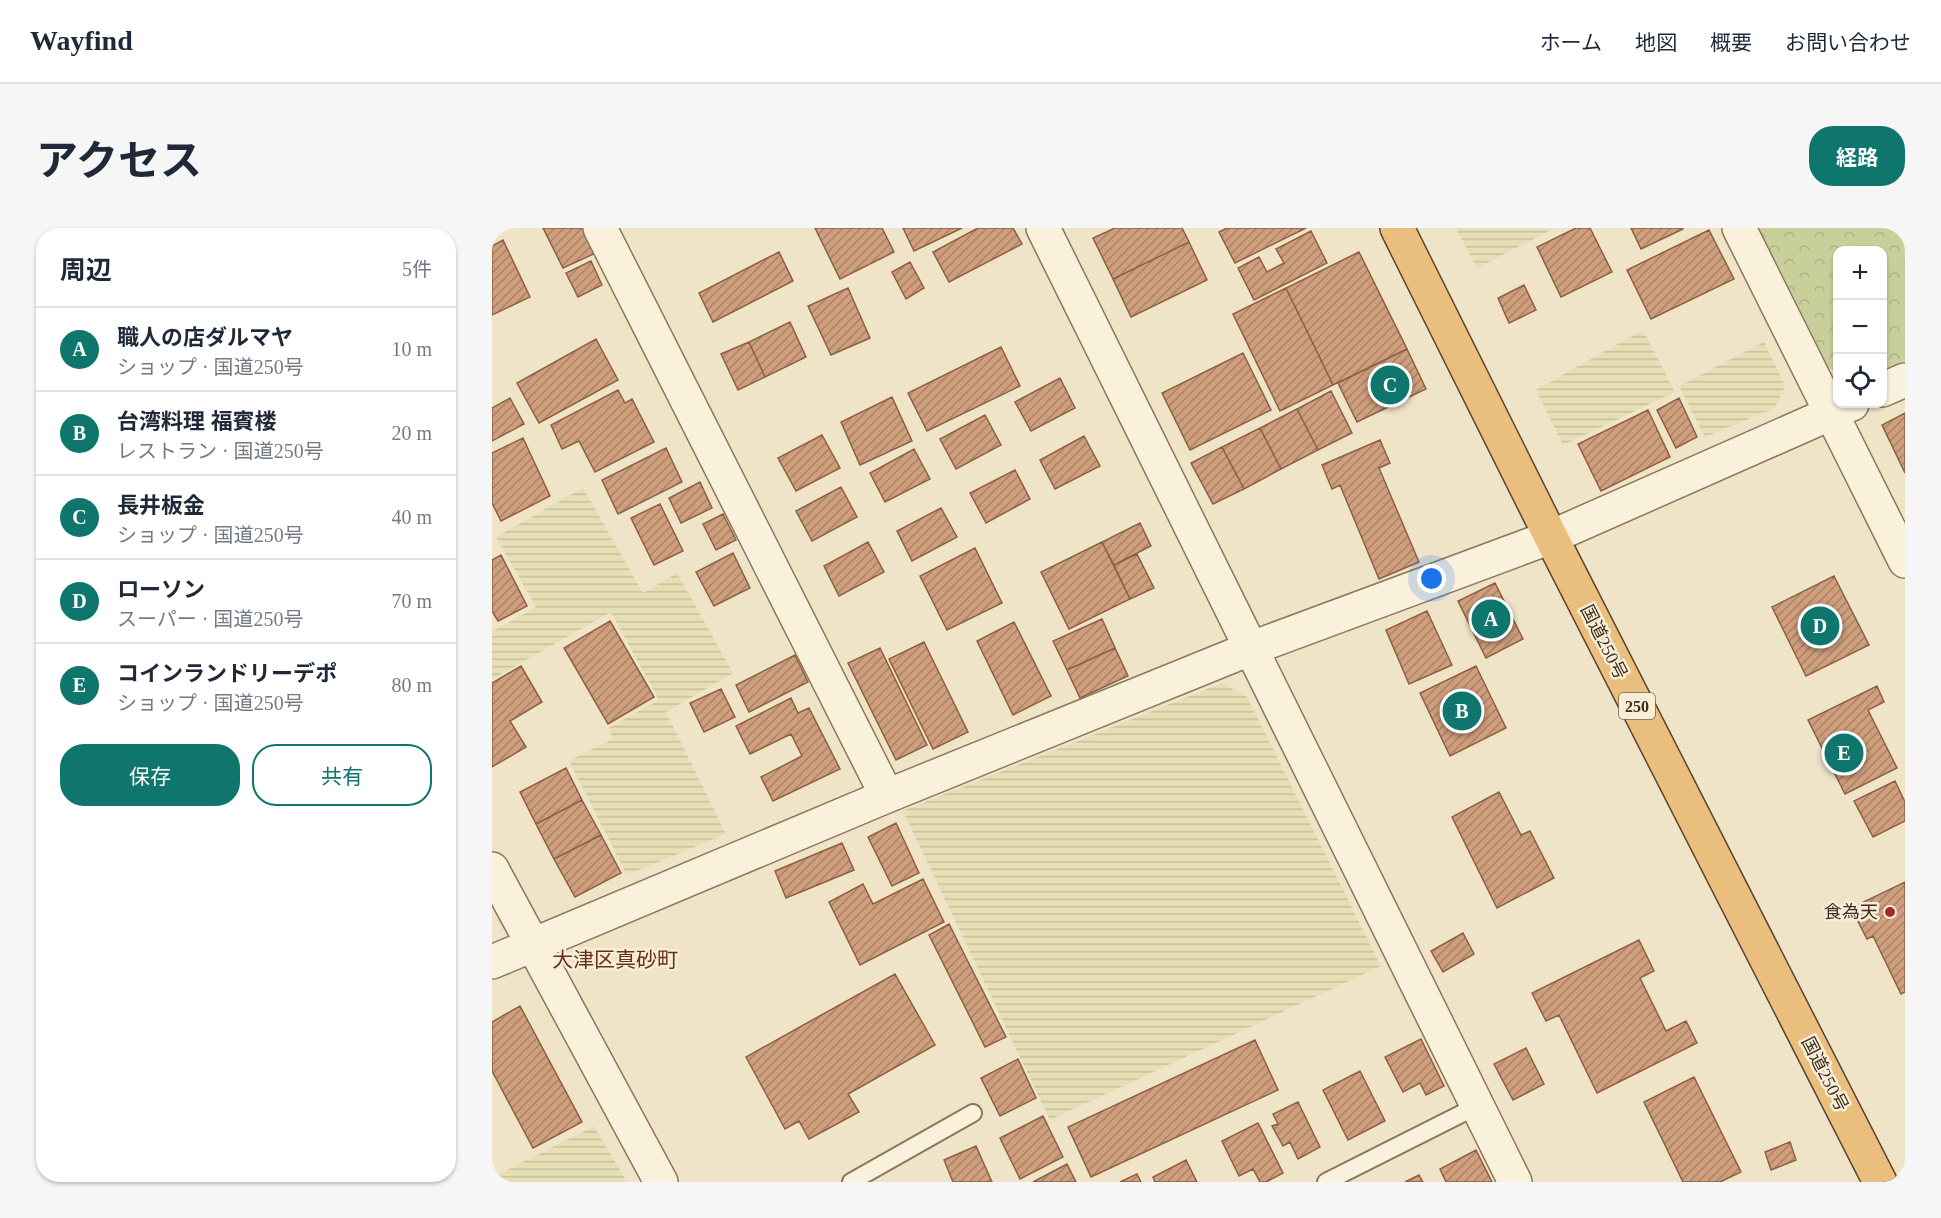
<!DOCTYPE html>
<html lang="ja">
<meta charset="utf-8">
<style>
body{margin:0;font-family:"Times New Roman","Noto Sans JP",serif;background:#f6f6f7;color:#1f2937}
.controls{position:absolute;right:18px;top:18px;display:grid;overflow:hidden;border-radius:12px;box-shadow:0 2px 4px #0004}
.controls button{width:54px;height:54px;display:grid;place-items:center;padding:0;border:0;border-bottom:2px solid #e0e1e3;background:#fff;color:#1f2937;font:30px sans-serif}
.you{position:absolute;left:940px;top:351px;width:21px;height:21px;margin:-15px;border:4px solid #fff;border-radius:50%;background:#1a73e8;box-shadow:0 0 0 9px #1a73e833}
.badge{display:grid;place-items:center;width:39px;height:39px;border-radius:50%;background:#0f766e;color:#fff;font-size:20px;font-weight:700}
.pin{position:absolute;translate:-50% -50%;border:3px solid #fff;box-shadow:0 2px 6px #0006}
.list{margin:0;padding:0;list-style:none}
h2{display:flex;justify-content:space-between;align-items:center;height:78px;margin:0;padding:0 24px;font-size:26px}
h2 small{font-size:20px;font-weight:400;color:#747a83}
.list li{display:grid;grid-template-columns:39px 1fr auto;gap:18px;align-items:center;box-sizing:border-box;height:84px;padding:0 24px;border-top:2px solid #e0e1e3}
.list b{display:block;font-size:22px;white-space:nowrap}
.list p{margin:0;font-size:20px;white-space:nowrap;color:#747a83}
.list em{font-size:20px;font-style:normal;color:#747a83}
.actions{display:flex;gap:12px;padding:18px 24px}
.actions a{flex:1;padding:14px 0;border:2px solid #0f766e;border-radius:24px;text-align:center;font-size:21px;color:#0f766e}
.actions .main{background:#0f766e;color:#fff}
.icon{flex:none;width:33px;height:33px;fill:none;stroke:currentColor;stroke-width:2;stroke-linecap:round;stroke-linejoin:round}
.map{position:relative;flex:none;width:1413px;height:954px;overflow:hidden;border-radius:24px}
header{display:flex;align-items:center;gap:36px;box-sizing:border-box;height:84px;padding:0 30px;background:#fff;border-bottom:2px solid #e0e1e3}
header strong{font-size:28px}
nav{display:flex;gap:33px;margin-inline-start:auto;font-size:21px}
.intro{display:flex;align-items:center;justify-content:space-between;box-sizing:border-box;height:144px;padding:0 36px}
h1{margin:0;font-size:42px}
.button{padding:15px 27px;border-radius:24px;background:#0f766e;color:#fff;font-size:21px;font-weight:700}
main{display:flex;gap:36px;padding:0 36px}
aside{flex:1;background:#fff;border-radius:24px;box-shadow:0 2px 4px #0004}
.map>svg:first-child{display:block}
.farmland{fill:url(#farmland-rules)}
.park{fill:url(#park-crowns)}
.building{fill:url(#building-hatch);stroke:#8d5f41;stroke-width:1.5}
.lines{fill:none;stroke-linecap:round;stroke-linejoin:round}
.service-casing{stroke:#8d765c;stroke-width:20}
.minor-casing{stroke:#8d765c;stroke-width:36}
.trunk-casing{stroke:#5b4430;stroke-width:36}
.service{stroke:#faf1dc;stroke-width:16}
.minor{stroke:#faf1dc;stroke-width:33}
.trunk{stroke:#eabe7c;stroke-width:33}
.poi-dot{fill:#9e2a2b;stroke:#f7eed8;stroke-width:2}
.labels{text-anchor:middle;stroke-width:5;stroke-linejoin:round;paint-order:stroke}
.shield{fill:#f7eed8;stroke:#756857;stroke-width:1.5}
.shield-label{font-size:16px;font-weight:bold;fill:#3d2e20}
.street-label{font-size:18px;fill:#3d2e20;stroke:#f7eed8}
.poi-label{font-size:18px;fill:#3d2e20;stroke:#f7eed8;text-anchor:end}
.quarter-label{font-size:21px;fill:#6b2e1e;stroke:#f7eed8}
</style>
<header>
<strong>Wayfind</strong>
<nav><a>ホーム</a><a>地図</a><a>概要</a><a>お問い合わせ</a></nav>
</header>
<div class="intro"><h1>アクセス</h1><a class="button">経路</a></div>
<main>
<aside>
<h2>周辺<small>5件</small></h2>
<ul class="list">
<li><span class="badge">A</span><div><b>職人の店ダルマヤ</b><p>ショップ · 国道250号</p></div><em>10 m</em></li>
<li><span class="badge">B</span><div><b>台湾料理 福賓楼</b><p>レストラン · 国道250号</p></div><em>20 m</em></li>
<li><span class="badge">C</span><div><b>長井板金</b><p>ショップ · 国道250号</p></div><em>40 m</em></li>
<li><span class="badge">D</span><div><b>ローソン</b><p>スーパー · 国道250号</p></div><em>70 m</em></li>
<li><span class="badge">E</span><div><b>コインランドリーデポ</b><p>ショップ · 国道250号</p></div><em>80 m</em></li>
</ul>
<div class="actions"><a class="main">保存</a><a>共有</a></div>
</aside>
<div class="map">
<svg width="1413" height="954" viewBox="0 0 1413 954">
<defs>
<pattern id="farmland-rules" width="6" height="5" patternUnits="userSpaceOnUse" patternTransform="scale(1.5)"><rect width="6" height="5" fill="#e6deb5"/><path d="M0 2.5h6" fill="none" stroke="#c6bf9b"/></pattern>
<pattern id="park-crowns" width="20" height="18" patternUnits="userSpaceOnUse" patternTransform="scale(1.5)"><rect width="20" height="18" fill="#c9cf9b"/><path d="M2 6a3 3 0 1 1 6 0M12 15a3 3 0 1 1 6 0" fill="none" stroke="#aeb285"/></pattern>
<pattern id="building-hatch" width="6" height="6" patternUnits="userSpaceOnUse" patternTransform="scale(1.5)"><rect width="6" height="6" fill="#cf9f7d"/><path d="M-1 1l2-2M0 6l6-6M5 7l2-2" fill="none" stroke="#a98266"/></pattern>
</defs>
<rect width="100%" height="100%" fill="#f0e4c8"/>
<!-- farmland -->
<path class="farmland" d="M 964,0 L 1063,0 L 985,40 Z
M 1151,102 L 1183,164 L 1071,217 L 1044,162 Z
M 1272,114 L 1293,158 L 1283,180 L 1213,209 L 1187,158 Z
M 91,260 L 151,365 L 185,345 L 241,445 L 174,484 L 234,606 L 135,647 L 77,533 L 121,511 L 116,500 L 167,472 L 119,384 L 0,451 L 0,404 L 44,379 L 4,309 Z
M 730,455 L 755,469 L 889,738 L 558,892 L 411,583 Z
M 102,898 L 135,954 L 0,954 L 0,950 Z"/>
<!-- park -->
<path class="park" d="M 1267,0 L 1413,0 L 1413,133 L 1391,143 L 1390,22 L 1346,22 L 1345,145 L 1336,139 Z"/>
<!-- building -->
<path class="building" d="M 51,0 L 98,0 L 108,23 L 71,40 Z
M 323,0 L 390,0 L 402,24 L 348,51 Z
M 411,0 L 470,0 L 422,23 Z
M 486,0 L 521,0 L 530,16 L 457,54 L 441,24 Z
M 623,0 L 690,0 L 697,14 L 621,51 L 601,10 Z
M 735,0 L 814,0 L 743,35 L 727,4 Z
M 1084,0 L 1098,0 L 1120,44 L 1069,69 L 1045,19 Z
M 1139,0 L 1190,0 L 1191,1 L 1149,21 Z
M 1217,2 L 1242,51 L 1159,91 L 1135,42 Z
M 819,3 L 835,35 L 762,72 L 746,40 L 767,29 L 775,44 L 792,35 L 784,21 Z
M 11,12 L 38,69 L 0,87 L 0,18 Z
M 697,14 L 715,52 L 639,89 L 621,51 Z
M 287,24 L 301,53 L 221,94 L 207,65 Z
M 867,24 L 915,121 L 841,157 L 794,60 Z
M 99,33 L 110,57 L 86,69 L 74,45 Z
M 418,34 L 432,60 L 414,71 L 400,44 Z
M 1032,57 L 1044,82 L 1017,95 L 1006,70 Z
M 356,60 L 378,110 L 339,127 L 316,78 Z
M 794,60 L 841,157 L 788,183 L 741,86 Z
M 298,94 L 314,129 L 273,149 L 257,114 Z
M 104,111 L 126,152 L 47,195 L 25,155 Z
M 257,114 L 273,149 L 246,162 L 229,126 Z
M 509,119 L 528,158 L 435,203 L 416,165 Z
M 915,121 L 934,161 L 865,194 L 846,155 Z
M 751,125 L 779,182 L 698,222 L 670,165 Z
M 568,150 L 583,180 L 539,203 L 523,174 Z
M 126,162 L 133,175 L 140,171 L 162,214 L 103,244 L 87,213 L 70,221 L 59,197 Z
M 839,163 L 860,205 L 826,222 L 805,181 Z
M 400,169 L 420,213 L 368,237 L 349,194 Z
M 18,170 L 32,196 L 0,213 L 0,180 Z
M 1187,170 L 1205,209 L 1184,220 L 1165,182 Z
M 805,181 L 826,222 L 789,241 L 768,200 Z
M 1156,182 L 1178,229 L 1109,263 L 1086,216 Z
M 1413,185 L 1413,245 L 1390,197 Z
M 493,187 L 509,217 L 464,241 L 448,211 Z
M 768,200 L 789,241 L 752,261 L 730,219 Z
M 330,207 L 348,240 L 304,263 L 286,230 Z
M 592,208 L 608,238 L 563,261 L 548,232 Z
M 31,210 L 58,268 L 9,293 L 0,275 L 0,225 Z
M 888,212 L 898,235 L 887,240 L 927,334 L 887,351 L 848,257 L 840,261 L 830,237 Z
M 730,219 L 752,261 L 721,276 L 699,235 Z
M 174,220 L 190,254 L 126,286 L 110,252 Z
M 422,221 L 438,251 L 393,274 L 378,245 Z
M 523,242 L 538,271 L 494,295 L 478,265 Z
M 208,254 L 220,280 L 189,295 L 177,270 Z
M 349,259 L 365,289 L 320,313 L 304,283 Z
M 168,276 L 191,323 L 162,337 L 139,290 Z
M 449,280 L 465,309 L 420,333 L 405,303 Z
M 231,286 L 244,312 L 224,322 L 211,296 Z
M 648,295 L 659,318 L 622,337 L 610,314 Z
M 376,314 L 392,344 L 347,368 L 332,338 Z
M 610,314 L 638,371 L 577,401 L 549,344 Z
M 483,320 L 510,375 L 455,402 L 428,348 Z
M 241,325 L 258,360 L 222,378 L 204,344 Z
M 645,326 L 662,360 L 638,371 L 622,337 Z
M 9,327 L 35,378 L 6,393 L 0,383 L 0,332 Z
M 1342,348 L 1377,417 L 1314,448 L 1280,379 Z
M 1003,355 L 1031,411 L 994,430 L 966,373 Z
M 935,383 L 960,437 L 917,456 L 894,402 Z
M 610,391 L 623,420 L 575,442 L 561,413 Z
M 118,393 L 162,469 L 116,496 L 72,420 Z
M 522,394 L 559,468 L 521,487 L 485,413 Z
M 432,414 L 476,504 L 441,521 L 397,431 Z
M 388,420 L 435,517 L 404,532 L 356,435 Z
M 623,420 L 636,448 L 588,470 L 575,442 Z
M 303,427 L 316,454 L 257,484 L 244,457 Z
M 29,438 L 50,474 L 18,493 L 34,519 L 0,539 L 0,455 Z
M 984,438 L 1014,500 L 958,528 L 928,465 Z
M 1385,458 L 1392,474 L 1376,482 L 1405,540 L 1353,566 L 1316,492 Z
M 229,461 L 243,489 L 212,504 L 198,475 Z
M 299,470 L 306,485 L 317,480 L 348,541 L 281,573 L 269,549 L 310,528 L 299,506 L 258,526 L 244,498 Z
M 74,540 L 90,572 L 44,596 L 28,564 Z
M 1403,553 L 1413,574 L 1413,593 L 1381,609 L 1362,573 Z
M 1007,564 L 1029,607 L 1038,603 L 1062,650 L 1005,680 L 960,589 Z
M 90,572 L 109,607 L 62,631 L 44,596 Z
M 404,595 L 427,645 L 400,658 L 376,609 Z
M 109,607 L 129,645 L 83,669 L 62,631 Z
M 350,615 L 362,642 L 294,670 L 283,643 Z
M 431,651 L 452,694 L 368,737 L 337,674 L 371,656 L 381,676 Z
M 1413,654 L 1413,764 L 1409,766 L 1381,708 L 1375,711 L 1359,680 Z
M 457,696 L 514,809 L 493,819 L 437,707 Z
M 971,705 L 982,726 L 951,744 L 939,723 Z
M 1147,712 L 1162,743 L 1148,750 L 1174,803 L 1194,793 L 1205,815 L 1105,865 L 1067,787 L 1054,793 L 1040,765 Z
M 403,746 L 443,817 L 356,866 L 367,884 L 317,911 L 307,893 L 293,901 L 254,829 Z
M 28,778 L 90,894 L 41,920 L 0,843 L 0,794 Z
M 929,811 L 952,858 L 934,867 L 928,855 L 911,864 L 893,829 Z
M 763,812 L 786,862 L 599,949 L 576,899 Z
M 1034,820 L 1052,856 L 1021,872 L 1002,836 Z
M 526,831 L 544,870 L 508,888 L 489,850 Z
M 868,843 L 893,893 L 856,912 L 831,862 Z
M 1202,849 L 1249,944 L 1228,954 L 1191,954 L 1152,874 Z
M 806,874 L 828,919 L 806,931 L 798,914 L 791,918 L 780,898 L 786,896 L 781,886 Z
M 551,888 L 571,929 L 528,951 L 508,910 Z
M 766,895 L 791,945 L 774,954 L 768,954 L 761,941 L 747,948 L 730,913 Z
M 1298,914 L 1304,932 L 1279,942 L 1273,924 Z
M 484,918 L 500,954 L 461,954 L 452,932 Z
M 984,922 L 1000,954 L 954,954 L 948,941 Z
M 694,932 L 705,954 L 663,954 L 661,949 Z
M 575,936 L 584,954 L 541,954 Z
M 645,946 L 649,954 L 628,954 Z
M 927,947 L 931,954 L 913,954 Z"/>
<g class="lines">
<!-- service casing -->
<g class="service-casing">
<path id="service" d="M 359,954 L 481,885
M 834,954 L 985,878"/>
</g>
<!-- minor casing -->
<g class="minor-casing">
<path id="minor" d="M 108,0 L 395,568
M 551,0 L 1023,954
M 1247,0 L 1413,333
M 1390,162 L 1413,152
M 0,641 L 169,954
M 0,734 L 395,568 L 760,420 L 1059,309 L 1360,176"/>
</g>
<!-- trunk casing -->
<g class="trunk-casing">
<path id="trunk" d="M 905,0 L 1059,309 L 1388,954"/>
</g>
<!-- service -->
<use href="#service" class="service"/>
<!-- minor -->
<use href="#minor" class="minor"/>
<!-- trunk -->
<use href="#trunk" class="trunk"/>
</g>
<!-- markers -->
<circle class="poi-dot" cx="1398" cy="684" r="6"/>
<g class="labels">
<!-- shield labels -->
<rect class="shield" x="1127" y="465" width="36" height="26" rx="4.5"/>
<g class="shield-label">
<text x="1145" y="484">250</text>
</g>
<!-- street labels -->
<g class="street-label">
<text transform="translate(1112 414) rotate(63)" y="6">国道250号</text>
<text transform="translate(1333 846) rotate(63)" y="6">国道250号</text>
</g>
<!-- poi labels -->
<g class="poi-label">
<text x="1386" y="690">食為天</text>
</g>
<!-- quarter labels -->
<g class="quarter-label">
<text x="123" y="739">大津区真砂町</text>
</g>
</g>
</svg>
<div class="controls">
<button>+</button>
<button>−</button>
<button><svg class="icon" aria-label="locate" viewBox="0 0 24 24"><circle cx="12" cy="12" r="6"/><path d="M12 2v4M12 18v4M2 12h4M18 12h4"/></svg></button>
</div>
<div class="you"></div>
<div class="pin badge" style="left:999px;top:391px">A</div>
<div class="pin badge" style="left:970px;top:483px">B</div>
<div class="pin badge" style="left:898px;top:157px">C</div>
<div class="pin badge" style="left:1328px;top:398px">D</div>
<div class="pin badge" style="left:1352px;top:525px">E</div>
</div>
</main>
